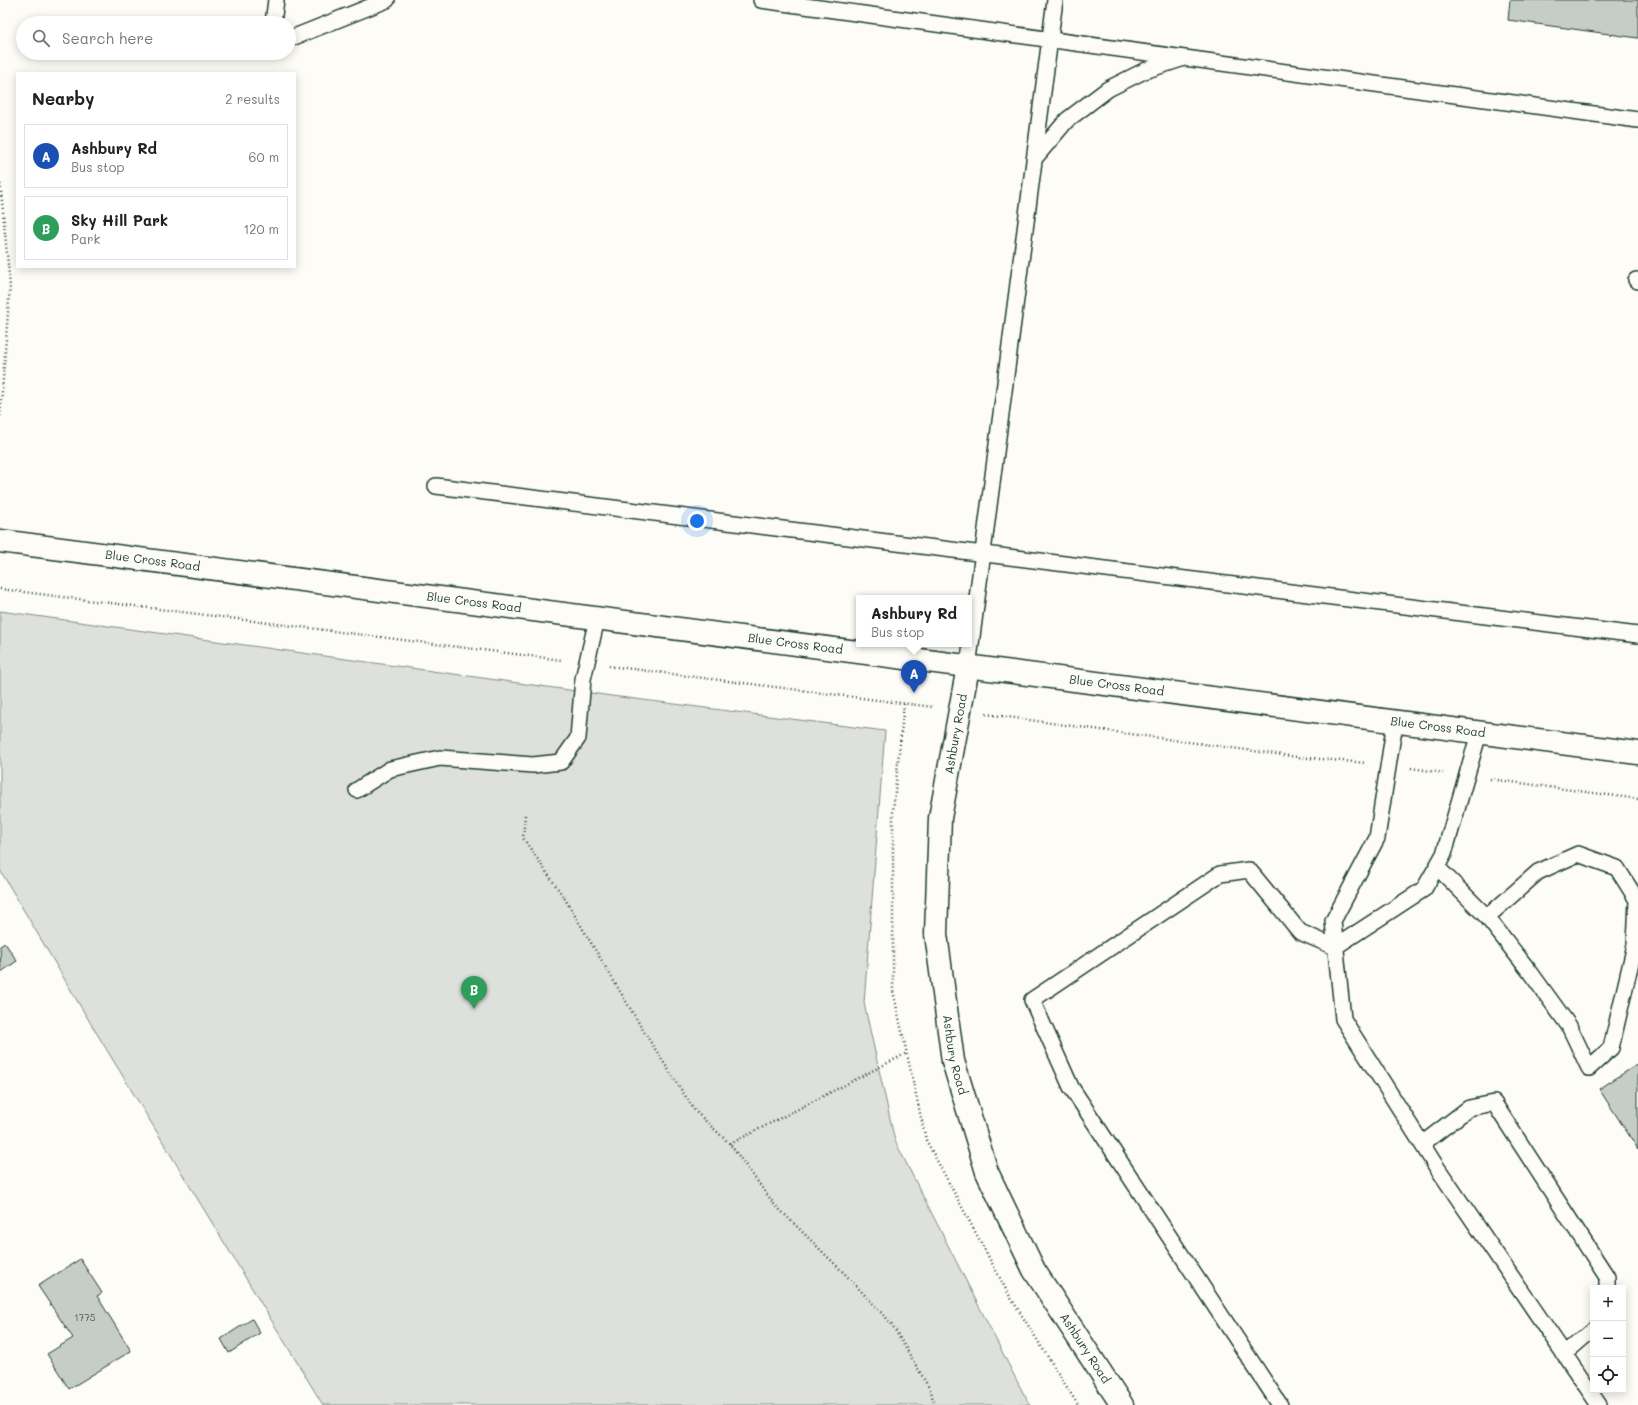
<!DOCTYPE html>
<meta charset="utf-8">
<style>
body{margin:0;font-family:Mali,sans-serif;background:#f2f2f2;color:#202124}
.controls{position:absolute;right:12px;bottom:12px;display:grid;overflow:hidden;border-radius:0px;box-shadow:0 2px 10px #0003}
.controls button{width:36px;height:36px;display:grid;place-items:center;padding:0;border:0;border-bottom:1px solid #e0e0e0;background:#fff;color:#202124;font:20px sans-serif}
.you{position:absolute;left:697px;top:521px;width:14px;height:14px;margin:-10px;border:3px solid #fff;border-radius:50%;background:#1a73e8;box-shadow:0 0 0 6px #1a73e833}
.badge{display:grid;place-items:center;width:26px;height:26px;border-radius:50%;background:#c8321e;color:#fff;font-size:13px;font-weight:700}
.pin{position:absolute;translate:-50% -33px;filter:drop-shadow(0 1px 2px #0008)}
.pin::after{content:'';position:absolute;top:21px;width:14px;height:12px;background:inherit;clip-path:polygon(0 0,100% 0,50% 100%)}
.popup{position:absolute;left:856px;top:595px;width:116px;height:52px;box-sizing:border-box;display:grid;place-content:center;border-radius:0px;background:#fff;filter:drop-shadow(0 1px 3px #0005);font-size:13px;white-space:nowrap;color:#757577}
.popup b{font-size:15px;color:#202124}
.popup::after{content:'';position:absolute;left:50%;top:100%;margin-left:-8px;border:8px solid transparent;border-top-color:#fff}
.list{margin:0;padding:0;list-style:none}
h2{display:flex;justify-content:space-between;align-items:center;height:52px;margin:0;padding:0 16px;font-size:17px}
h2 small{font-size:13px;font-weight:400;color:#757577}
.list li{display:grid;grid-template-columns:26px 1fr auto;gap:12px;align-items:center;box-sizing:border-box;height:64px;margin:0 8px 8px;padding:0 8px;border:1px solid #e0e0e0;border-radius:0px}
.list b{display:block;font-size:15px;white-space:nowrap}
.list p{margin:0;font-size:13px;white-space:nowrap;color:#757577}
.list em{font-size:13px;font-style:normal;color:#757577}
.icon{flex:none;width:22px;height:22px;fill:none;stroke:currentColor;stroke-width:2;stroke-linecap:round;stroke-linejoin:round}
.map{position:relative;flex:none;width:1638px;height:1405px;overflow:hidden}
.search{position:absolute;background:#fff;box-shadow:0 2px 10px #0003;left:16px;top:16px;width:280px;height:44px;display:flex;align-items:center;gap:10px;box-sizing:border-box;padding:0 14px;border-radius:22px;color:#757577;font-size:15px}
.panel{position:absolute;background:#fff;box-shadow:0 2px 10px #0003;left:16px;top:72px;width:280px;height:196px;border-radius:0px}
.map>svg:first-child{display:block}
.green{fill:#dde0db;stroke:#7e8e88}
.building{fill:#c6cdc7;stroke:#1f3d34}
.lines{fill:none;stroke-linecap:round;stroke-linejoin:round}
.service-casing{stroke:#1f3d34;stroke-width:18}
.minor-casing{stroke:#1f3d34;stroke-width:25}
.tertiary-casing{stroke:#1f3d34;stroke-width:25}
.path{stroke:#1f3d34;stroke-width:2.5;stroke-dasharray:1 3;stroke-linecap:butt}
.service{stroke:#fdfcf7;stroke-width:15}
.minor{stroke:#fdfcf7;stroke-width:22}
.tertiary{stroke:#fdfcf7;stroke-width:22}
.labels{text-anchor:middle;stroke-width:3;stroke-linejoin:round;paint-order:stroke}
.number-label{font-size:10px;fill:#496159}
.street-label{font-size:12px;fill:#1f3d34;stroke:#fdfcf7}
</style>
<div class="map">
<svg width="1638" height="1405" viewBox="0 0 1638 1405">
<rect width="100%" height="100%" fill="#fdfcf7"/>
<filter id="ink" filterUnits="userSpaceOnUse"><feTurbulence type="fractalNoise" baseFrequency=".025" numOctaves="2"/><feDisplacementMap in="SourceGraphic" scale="8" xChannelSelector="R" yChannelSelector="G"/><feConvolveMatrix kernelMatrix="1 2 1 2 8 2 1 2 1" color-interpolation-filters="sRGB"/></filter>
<g filter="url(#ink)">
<!-- green -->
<path class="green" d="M 0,611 L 612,696 L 885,731 L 864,1003 L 895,1141 L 1020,1387 L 1030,1405 L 323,1405 L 85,1014 L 0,870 Z"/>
<!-- building -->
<path class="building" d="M 1510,0 L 1638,0 L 1638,38 L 1508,20 Z
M 5,943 L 17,961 L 1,972 L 0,946 Z
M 1638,1064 L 1638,1149 L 1599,1089 Z
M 80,1259 L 102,1293 L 97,1296 L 131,1351 L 69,1389 L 47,1354 L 73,1338 L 38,1286 Z
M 252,1319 L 260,1333 L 229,1353 L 221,1339 Z"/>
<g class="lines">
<!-- service casing -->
<g class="service-casing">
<path id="service" d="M 761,0 L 1638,120
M 273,23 L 276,0
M 289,39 L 387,0
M 1035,158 L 1067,120 L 1108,89 L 1144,71 L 1181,59
M 1636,280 L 1638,281
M 436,486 L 1638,635
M 968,667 L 1055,0
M 1395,722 L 1377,838 L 1333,921 L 1343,1019 L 1434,1163 L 1599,1405
M 357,790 L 390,769 L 440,758 L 533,765 L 561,762 L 578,738 L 583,679 L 597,619
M 1437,867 L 1487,917 L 1530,972 L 1569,1026 L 1589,1068 L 1611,1048 L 1635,945 L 1637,900 L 1617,868 L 1578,854 L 1538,872 L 1487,917
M 1335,947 L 1424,889 L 1444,854 L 1479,733
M 1422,1144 L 1469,1108 L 1494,1103 L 1607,1277 L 1607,1288
M 1564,1354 L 1593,1329
M 1280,1405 L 1071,1087 L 1032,1000 L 1220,874 L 1249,870 L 1300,932 L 1335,947"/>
</g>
<!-- minor casing -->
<g class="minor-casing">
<g id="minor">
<path id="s1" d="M 968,667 L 940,818 L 936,934 L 953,1061 L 987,1172 L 1034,1270 L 1122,1405"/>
</g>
</g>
<!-- tertiary casing -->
<g class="tertiary-casing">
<g id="tertiary">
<path id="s2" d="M 0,541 L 1638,753"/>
</g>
</g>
<!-- path -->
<path class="path" d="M 0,180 L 10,286 L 0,418
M 0,589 L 562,660
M 609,666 L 933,707
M 904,704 L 893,811 L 893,991 L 926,1140 L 1009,1295 L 1078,1405
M 986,714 L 1297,757 L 1366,763
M 1411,768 L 1443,773
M 1490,779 L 1638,799
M 525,815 L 523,838 L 565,899 L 646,1035 L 695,1111 L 730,1144 L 774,1204 L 845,1274 L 891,1323 L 931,1391 L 934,1405
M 730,1144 L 907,1053"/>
<!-- service -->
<use href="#service" class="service"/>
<!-- minor -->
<use href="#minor" class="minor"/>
<!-- tertiary -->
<use href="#tertiary" class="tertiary"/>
</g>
</g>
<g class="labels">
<!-- number labels -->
<g class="number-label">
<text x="85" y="1321">1775</text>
</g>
<!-- street labels -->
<g class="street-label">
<text dy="4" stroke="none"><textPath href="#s2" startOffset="154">Blue Cross Road</textPath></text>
<text dy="4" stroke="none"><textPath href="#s2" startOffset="478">Blue Cross Road</textPath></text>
<text dy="4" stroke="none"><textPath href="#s2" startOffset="802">Blue Cross Road</textPath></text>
<text dy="4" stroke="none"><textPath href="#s2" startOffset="1126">Blue Cross Road</textPath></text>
<text dy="4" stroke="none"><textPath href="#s2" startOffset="1450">Blue Cross Road</textPath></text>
<text transform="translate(956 734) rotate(-80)" y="4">Ashbury Road</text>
<text dy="4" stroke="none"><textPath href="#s1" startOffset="392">Ashbury Road</textPath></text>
<text dy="4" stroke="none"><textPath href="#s1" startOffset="716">Ashbury Road</textPath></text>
</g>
</g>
</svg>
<div class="controls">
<button>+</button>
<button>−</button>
<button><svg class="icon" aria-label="locate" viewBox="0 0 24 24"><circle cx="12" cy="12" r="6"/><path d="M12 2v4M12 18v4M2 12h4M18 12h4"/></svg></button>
</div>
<div class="you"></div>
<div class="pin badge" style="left:914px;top:693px;background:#1a4fb4">A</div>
<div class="popup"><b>Ashbury Rd</b>Bus stop</div>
<div class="pin badge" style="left:474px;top:1009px;background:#2e9e5b">B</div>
<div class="search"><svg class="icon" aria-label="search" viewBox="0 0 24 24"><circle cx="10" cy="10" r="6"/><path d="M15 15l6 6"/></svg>Search here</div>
<section class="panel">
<h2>Nearby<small>2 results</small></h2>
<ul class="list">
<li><span class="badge" style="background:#1a4fb4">A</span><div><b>Ashbury Rd</b><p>Bus stop</p></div><em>60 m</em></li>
<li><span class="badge" style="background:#2e9e5b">B</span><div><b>Sky Hill Park</b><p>Park</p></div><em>120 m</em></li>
</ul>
</section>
</div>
